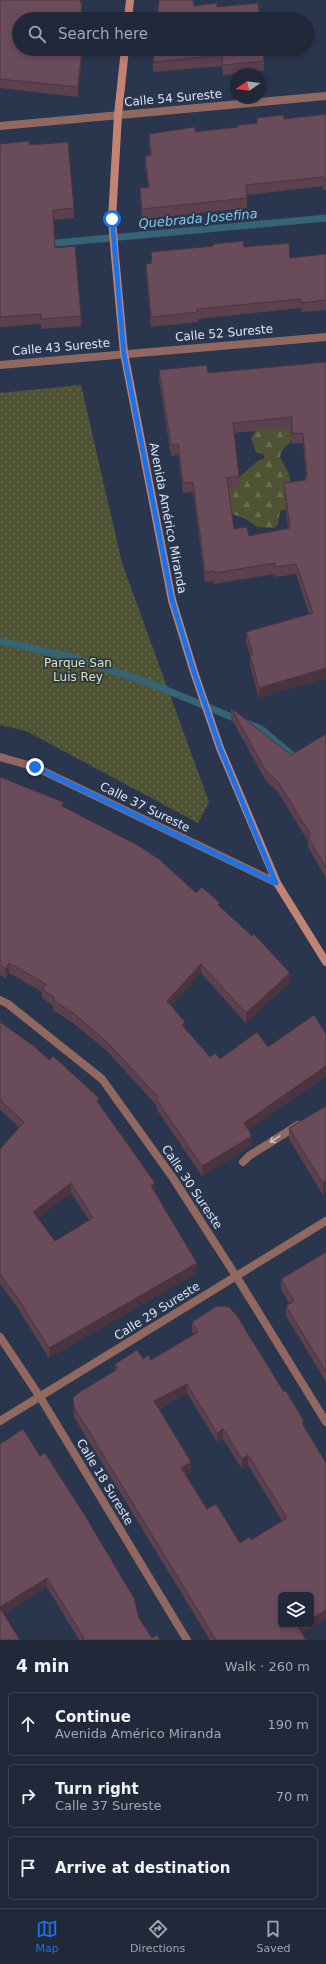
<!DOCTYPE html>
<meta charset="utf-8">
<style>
body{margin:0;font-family:"DejaVu Sans",sans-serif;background:#283042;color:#f1f3f6}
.controls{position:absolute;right:12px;bottom:12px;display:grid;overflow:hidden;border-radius:6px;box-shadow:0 2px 6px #0003}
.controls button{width:36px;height:36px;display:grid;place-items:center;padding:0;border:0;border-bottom:1px solid #3d4454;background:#20283a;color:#f1f3f6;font:20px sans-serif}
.compass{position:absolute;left:230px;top:68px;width:36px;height:36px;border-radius:50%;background:#20283a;box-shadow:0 2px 6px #0003;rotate:257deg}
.stop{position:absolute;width:12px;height:12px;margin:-9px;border:3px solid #1a73e8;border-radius:50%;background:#fff}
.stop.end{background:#1a73e8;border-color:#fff;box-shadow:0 1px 4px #0008}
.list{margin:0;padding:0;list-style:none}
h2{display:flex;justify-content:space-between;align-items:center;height:52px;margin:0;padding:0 16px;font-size:17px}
h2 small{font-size:13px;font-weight:400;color:#a2a6af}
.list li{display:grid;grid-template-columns:26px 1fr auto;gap:12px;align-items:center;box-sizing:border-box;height:64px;margin:0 8px 8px;padding:0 8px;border:1px solid #3d4454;border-radius:6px}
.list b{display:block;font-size:15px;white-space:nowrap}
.list p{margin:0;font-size:13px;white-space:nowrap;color:#a2a6af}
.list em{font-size:13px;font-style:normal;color:#a2a6af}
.icon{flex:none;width:22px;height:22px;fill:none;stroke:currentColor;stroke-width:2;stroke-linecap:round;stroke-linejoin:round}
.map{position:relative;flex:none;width:326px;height:1640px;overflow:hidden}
.search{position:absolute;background:#20283a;box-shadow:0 2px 6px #0003;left:12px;right:12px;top:12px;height:44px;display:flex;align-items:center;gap:10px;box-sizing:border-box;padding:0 14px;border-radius:22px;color:#a2a6af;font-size:15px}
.sheet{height:268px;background:#20283a}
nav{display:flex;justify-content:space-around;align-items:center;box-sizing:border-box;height:56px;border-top:1px solid #3d4454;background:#20283a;font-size:11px;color:#a2a6af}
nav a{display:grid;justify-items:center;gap:2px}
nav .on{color:#1a73e8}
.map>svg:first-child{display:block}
.grass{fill:url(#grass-dots)}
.forest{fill:url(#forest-firs)}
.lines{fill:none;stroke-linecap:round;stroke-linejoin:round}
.stream{stroke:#356476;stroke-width:7}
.lane{stroke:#90685f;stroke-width:8}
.street{stroke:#90685f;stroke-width:8}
.secondary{stroke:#c28375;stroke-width:8}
.wall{fill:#5b404d;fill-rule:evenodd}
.shaded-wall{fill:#4a343f}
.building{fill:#6a4b5a;stroke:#4a343f;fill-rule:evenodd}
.oneway{stroke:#c5c0c7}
.route{stroke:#1a73e8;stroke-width:5}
.labels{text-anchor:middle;stroke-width:3.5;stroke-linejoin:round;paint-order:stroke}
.street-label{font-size:12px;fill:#dce5f4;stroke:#2a364e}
.park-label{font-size:12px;fill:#dce6a2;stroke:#2a364e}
.water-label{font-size:13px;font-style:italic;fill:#7ecceb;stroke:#2a364e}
</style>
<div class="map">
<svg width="326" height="1640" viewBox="0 0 326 1640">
<defs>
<pattern id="grass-dots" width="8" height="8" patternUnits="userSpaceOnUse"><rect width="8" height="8" fill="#4f5333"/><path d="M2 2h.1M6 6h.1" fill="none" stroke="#686c51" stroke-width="1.8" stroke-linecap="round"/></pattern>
<pattern id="forest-firs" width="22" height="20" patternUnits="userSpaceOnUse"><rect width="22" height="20" fill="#4f5333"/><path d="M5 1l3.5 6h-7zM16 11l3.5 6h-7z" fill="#686c51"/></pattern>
</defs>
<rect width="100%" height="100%" fill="#2a364e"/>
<!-- grass -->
<path class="grass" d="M 81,385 L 122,563 L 209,802 L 198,823 L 26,731 L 0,725 L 0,393 Z"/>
<!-- forest -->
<path class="forest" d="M 290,417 L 292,440 L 281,452 L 280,457 L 289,474 L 293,492 L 286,509 L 280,511 L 278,525 L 274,528 L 257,527 L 246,519 L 230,513 L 220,489 L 238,478 L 259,460 L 265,459 L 263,454 L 256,452 L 251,438 L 256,430 Z"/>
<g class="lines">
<!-- stream -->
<path class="stream" d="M 45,244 L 326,218
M 0,641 L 75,658 L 152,684 L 261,729 L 298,760"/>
<!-- lane -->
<path class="lane" d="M 243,1162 L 249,1156 L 298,1125"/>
<!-- street -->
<path class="street" d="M 0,126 L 326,96
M 0,365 L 326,337
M 0,757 L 35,767 L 277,883
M 0,1000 L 8,1004 L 102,1079 L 173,1178 L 236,1276 L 326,1422
M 0,1337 L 40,1397 L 187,1640
M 0,1421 L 326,1221"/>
<!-- secondary -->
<path class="secondary" d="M 128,19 L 130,0
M 125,49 L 118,115 L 112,219 L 115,256 L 124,353 L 172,600 L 194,672 L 220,748 L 277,883 L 326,962"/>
</g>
<!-- wall -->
<path class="wall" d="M 0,0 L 81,0 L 82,13 L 85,19 L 19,49 L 83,49 L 78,97 L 0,88 Z
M 263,49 L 264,61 L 264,71 L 223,75 L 222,66 L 153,72 L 153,62 Z
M 326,114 L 326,190 L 323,190 L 323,186 L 247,195 L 247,208 L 142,219 L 140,198 L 140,188 L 148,187 L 145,166 L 145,156 L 150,155 L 149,144 L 149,134 L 195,132 L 238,127 L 257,123 L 257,118 L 284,119 Z
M 0,144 L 29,145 L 74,208 L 74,218 L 53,220 L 55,248 L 81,316 L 81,326 L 41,329 L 41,324 L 0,327 Z
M 244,247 L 290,258 L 326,254 L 326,310 L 301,312 L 301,308 L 198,319 L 198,322 L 151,327 L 146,273 L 146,264 L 151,263 L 151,252 Z
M 326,362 L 326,678 L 259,698 L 250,665 L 250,655 L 246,642 L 246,632 L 309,614 L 296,574 L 275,577 L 275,574 L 214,584 L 214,581 L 205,582 L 193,492 L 183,493 L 178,455 L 171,456 L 159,380 L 159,370 L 208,373 ZM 292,427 L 292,444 L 303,443 L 306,478 L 305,478 L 305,480 L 284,483 L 284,493 L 288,528 L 249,536 L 234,529 L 228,488 L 239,486 L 239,476 L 234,433 Z
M 231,708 L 291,755 L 326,734 L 326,878 L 308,847 L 308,841 L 278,792 L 266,781 L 231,718 Z
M 0,777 L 63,806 L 196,893 L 220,907 L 290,982 L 246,1023 L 201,973 L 171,1006 L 185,1029 L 210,1057 L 220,1059 L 268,1047 L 326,1076 L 248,1130 L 252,1145 L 202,1176 L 157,1110 L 157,1106 L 107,1051 L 73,1023 L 53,1010 L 53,1006 L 42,998 L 42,992 L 9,973 L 6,978 L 0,975 Z
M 0,1022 L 49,1060 L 99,1104 L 155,1192 L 197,1273 L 49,1358 L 17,1307 L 0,1284 L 0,1149 L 19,1127 L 0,1110 ZM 71,1193 L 89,1220 L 55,1241 L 37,1218 Z
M 326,1106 L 323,1195 L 289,1139 L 289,1128 Z
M 326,1252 L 326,1382 L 286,1316 L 286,1306 L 289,1303 L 281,1289 L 281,1279 Z
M 192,1322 L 284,1392 L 302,1634 L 306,1640 L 210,1640 L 74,1417 L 73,1398 L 115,1371 L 115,1364 L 143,1359 L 151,1360 L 194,1334 L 192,1332 ZM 187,1393 L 217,1442 L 223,1439 L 242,1469 L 248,1465 L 282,1521 L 251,1540 L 240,1543 L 207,1509 L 186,1475 L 191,1472 L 159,1409 Z
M 0,1444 L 139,1618 L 152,1638 L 160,1640 L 79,1640 L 47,1587 L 4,1614 L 0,1640 Z"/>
<!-- shaded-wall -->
<path class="shaded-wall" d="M 82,49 L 83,49 L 78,97 L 78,87 Z
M 326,668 L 326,678 L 259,698 L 259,688 Z
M 9,963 L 9,973 L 6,978 L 6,969 Z
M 201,964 L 201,973 L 167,1010 L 167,1001 Z
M 290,973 L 290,982 L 246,1023 L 246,1013 Z
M 185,1022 L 185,1031 L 182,1025 Z
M 326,1066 L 326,1076 L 244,1133 L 244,1123 Z
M 252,1136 L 252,1145 L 202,1176 L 202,1166 Z
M 326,1181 L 326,1193 L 323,1195 L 323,1183 Z
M 71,1183 L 71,1193 L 33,1222 L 33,1212 Z
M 155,1183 L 155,1192 L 151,1196 L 151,1186 Z
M 197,1263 L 197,1273 L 49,1358 L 49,1348 Z
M 187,1384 L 187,1393 L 154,1411 L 154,1401 Z
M 223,1429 L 223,1439 L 217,1442 L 217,1433 Z
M 248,1455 L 248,1465 L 242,1469 L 242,1459 Z
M 191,1462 L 191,1472 L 181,1478 L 181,1468 Z
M 47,1578 L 47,1587 L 0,1617 L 0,1607 Z
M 326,1610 L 326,1619 L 298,1637 L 298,1627 L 302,1625 L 311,1625 L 311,1619 Z"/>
<!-- building -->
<path class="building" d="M 0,0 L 80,0 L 80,2 L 82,2 L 81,12 L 85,13 L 85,19 L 19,19 L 19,49 L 82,49 L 78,87 L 0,79 Z
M 159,0 L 193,0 L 194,6 L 217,3 L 217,7 L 258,3 L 260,19 L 157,19 Z
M 154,49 L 263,49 L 264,61 L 223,65 L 222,55 L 153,62 Z
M 326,114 L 326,180 L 323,180 L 323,177 L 246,185 L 247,198 L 142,209 L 140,188 L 149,187 L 145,156 L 151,155 L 149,134 L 195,127 L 195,132 L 238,127 L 238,125 L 257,123 L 257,118 L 283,115 L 284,119 Z
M 29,141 L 29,145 L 68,142 L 74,208 L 53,210 L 55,248 L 75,246 L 81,316 L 41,319 L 41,314 L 0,317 L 0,144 Z
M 243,241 L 244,247 L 289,243 L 290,258 L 326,254 L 326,300 L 301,303 L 301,299 L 197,309 L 198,312 L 151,317 L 146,264 L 152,263 L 151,252 L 213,246 L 213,244 Z
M 326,362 L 326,668 L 259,688 L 250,655 L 253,654 L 246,632 L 313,613 L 296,564 L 275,567 L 275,563 L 214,573 L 214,571 L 205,572 L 193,482 L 183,483 L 178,444 L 171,445 L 159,370 L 207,365 L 208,373 ZM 292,417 L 292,434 L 303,433 L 307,477 L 305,478 L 306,480 L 284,483 L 290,528 L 249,536 L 247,527 L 234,529 L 227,478 L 239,476 L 233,423 Z
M 231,708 L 291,755 L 326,734 L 326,868 L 308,837 L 311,835 L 278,782 L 266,771 Z
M 0,777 L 63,802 L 62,806 L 137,845 L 159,859 L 196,893 L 202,887 L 220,903 L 218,905 L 252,936 L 254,934 L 290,973 L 246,1013 L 201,964 L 167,1001 L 185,1022 L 182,1025 L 210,1057 L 215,1053 L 220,1059 L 257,1032 L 268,1047 L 314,1015 L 326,1034 L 326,1066 L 244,1123 L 252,1136 L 202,1166 L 157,1100 L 159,1098 L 107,1042 L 73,1013 L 53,1000 L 55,998 L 42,989 L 46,984 L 9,963 L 6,969 L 0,965 Z
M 0,1022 L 34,1046 L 49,1060 L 53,1056 L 99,1098 L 97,1101 L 155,1183 L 151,1186 L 197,1263 L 49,1348 L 17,1297 L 0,1274 L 0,1149 L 24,1122 L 0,1100 ZM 71,1183 L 93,1218 L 55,1241 L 33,1212 Z
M 326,1106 L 326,1181 L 323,1183 L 289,1128 Z
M 326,1252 L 326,1372 L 286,1306 L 294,1301 L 281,1279 Z
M 217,1306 L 229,1307 L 237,1316 L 284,1392 L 286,1391 L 304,1421 L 302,1423 L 326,1463 L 326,1610 L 311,1619 L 311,1595 L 281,1595 L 281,1625 L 302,1625 L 298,1627 L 306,1640 L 216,1640 L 74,1407 L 73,1398 L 78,1393 L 118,1369 L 115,1364 L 137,1350 L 143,1359 L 148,1355 L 151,1360 L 198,1332 L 192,1322 ZM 187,1384 L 217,1433 L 223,1429 L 242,1459 L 248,1455 L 287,1518 L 251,1540 L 249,1537 L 240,1543 L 216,1504 L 207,1509 L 181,1468 L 191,1462 L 154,1401 Z
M 23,1429 L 40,1456 L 45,1453 L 84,1514 L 134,1598 L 139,1618 L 152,1638 L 157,1635 L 160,1640 L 82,1640 L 84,1638 L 47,1578 L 0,1607 L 0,1444 Z
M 0,1608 L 20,1640 L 0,1640 Z"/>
<!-- one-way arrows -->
<defs><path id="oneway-shaft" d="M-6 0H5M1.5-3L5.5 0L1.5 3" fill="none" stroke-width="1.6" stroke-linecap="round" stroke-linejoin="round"/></defs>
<use class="oneway" href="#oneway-shaft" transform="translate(275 1139) rotate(147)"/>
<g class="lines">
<!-- route -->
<path class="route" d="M 35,767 L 276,883 L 220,748 L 194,672 L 172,600 L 124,354 L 112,219"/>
</g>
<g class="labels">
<!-- street labels -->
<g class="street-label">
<text transform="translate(173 98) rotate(-5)" y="4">Calle 54 Sureste</text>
<text transform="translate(224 333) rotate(-5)" y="4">Calle 52 Sureste</text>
<text transform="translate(61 347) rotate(-5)" y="4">Calle 43 Sureste</text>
<text transform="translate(168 518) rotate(79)" y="4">Avenida Américo Miranda</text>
<text transform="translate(145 807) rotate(26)" y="4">Calle 37 Sureste</text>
<text transform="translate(192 1187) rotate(56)" y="4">Calle 30 Sureste</text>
<text transform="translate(157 1311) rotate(-32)" y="4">Calle 29 Sureste</text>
<text transform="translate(105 1482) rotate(59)" y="4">Calle 18 Sureste</text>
</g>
<!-- park labels -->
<g class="park-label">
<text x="78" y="667">Parque San<tspan x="78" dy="14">Luis Rey</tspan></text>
</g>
<!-- water labels -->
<g class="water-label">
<text transform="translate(198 218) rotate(-5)" y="5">Quebrada Josefina</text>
</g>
</g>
</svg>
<div class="controls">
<button><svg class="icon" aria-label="layers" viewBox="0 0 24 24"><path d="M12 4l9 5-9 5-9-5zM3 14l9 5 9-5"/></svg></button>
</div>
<svg class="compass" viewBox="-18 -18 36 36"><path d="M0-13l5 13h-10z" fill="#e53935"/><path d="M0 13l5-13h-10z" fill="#a2a6af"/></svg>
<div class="stop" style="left:112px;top:219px"></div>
<div class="stop end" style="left:35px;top:767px"></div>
<div class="search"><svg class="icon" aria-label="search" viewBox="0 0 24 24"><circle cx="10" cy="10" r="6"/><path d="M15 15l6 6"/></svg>Search here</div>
</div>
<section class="sheet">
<h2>4 min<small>Walk · 260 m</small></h2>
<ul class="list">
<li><svg class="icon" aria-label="ahead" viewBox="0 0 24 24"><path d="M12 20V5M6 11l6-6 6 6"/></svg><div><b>Continue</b><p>Avenida Américo Miranda</p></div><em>190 m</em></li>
<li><svg class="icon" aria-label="right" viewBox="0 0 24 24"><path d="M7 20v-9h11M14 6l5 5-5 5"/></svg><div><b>Turn right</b><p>Calle 37 Sureste</p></div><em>70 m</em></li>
<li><svg class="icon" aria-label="arrive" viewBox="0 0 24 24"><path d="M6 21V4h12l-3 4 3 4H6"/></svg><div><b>Arrive at destination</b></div></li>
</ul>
</section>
<nav>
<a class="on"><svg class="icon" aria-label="map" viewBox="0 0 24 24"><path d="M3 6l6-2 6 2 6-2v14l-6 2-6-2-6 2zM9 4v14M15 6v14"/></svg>Map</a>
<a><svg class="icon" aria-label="directions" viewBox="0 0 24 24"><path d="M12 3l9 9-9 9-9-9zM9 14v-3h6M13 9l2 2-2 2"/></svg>Directions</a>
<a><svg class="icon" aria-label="saved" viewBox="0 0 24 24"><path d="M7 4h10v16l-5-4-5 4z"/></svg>Saved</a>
</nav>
